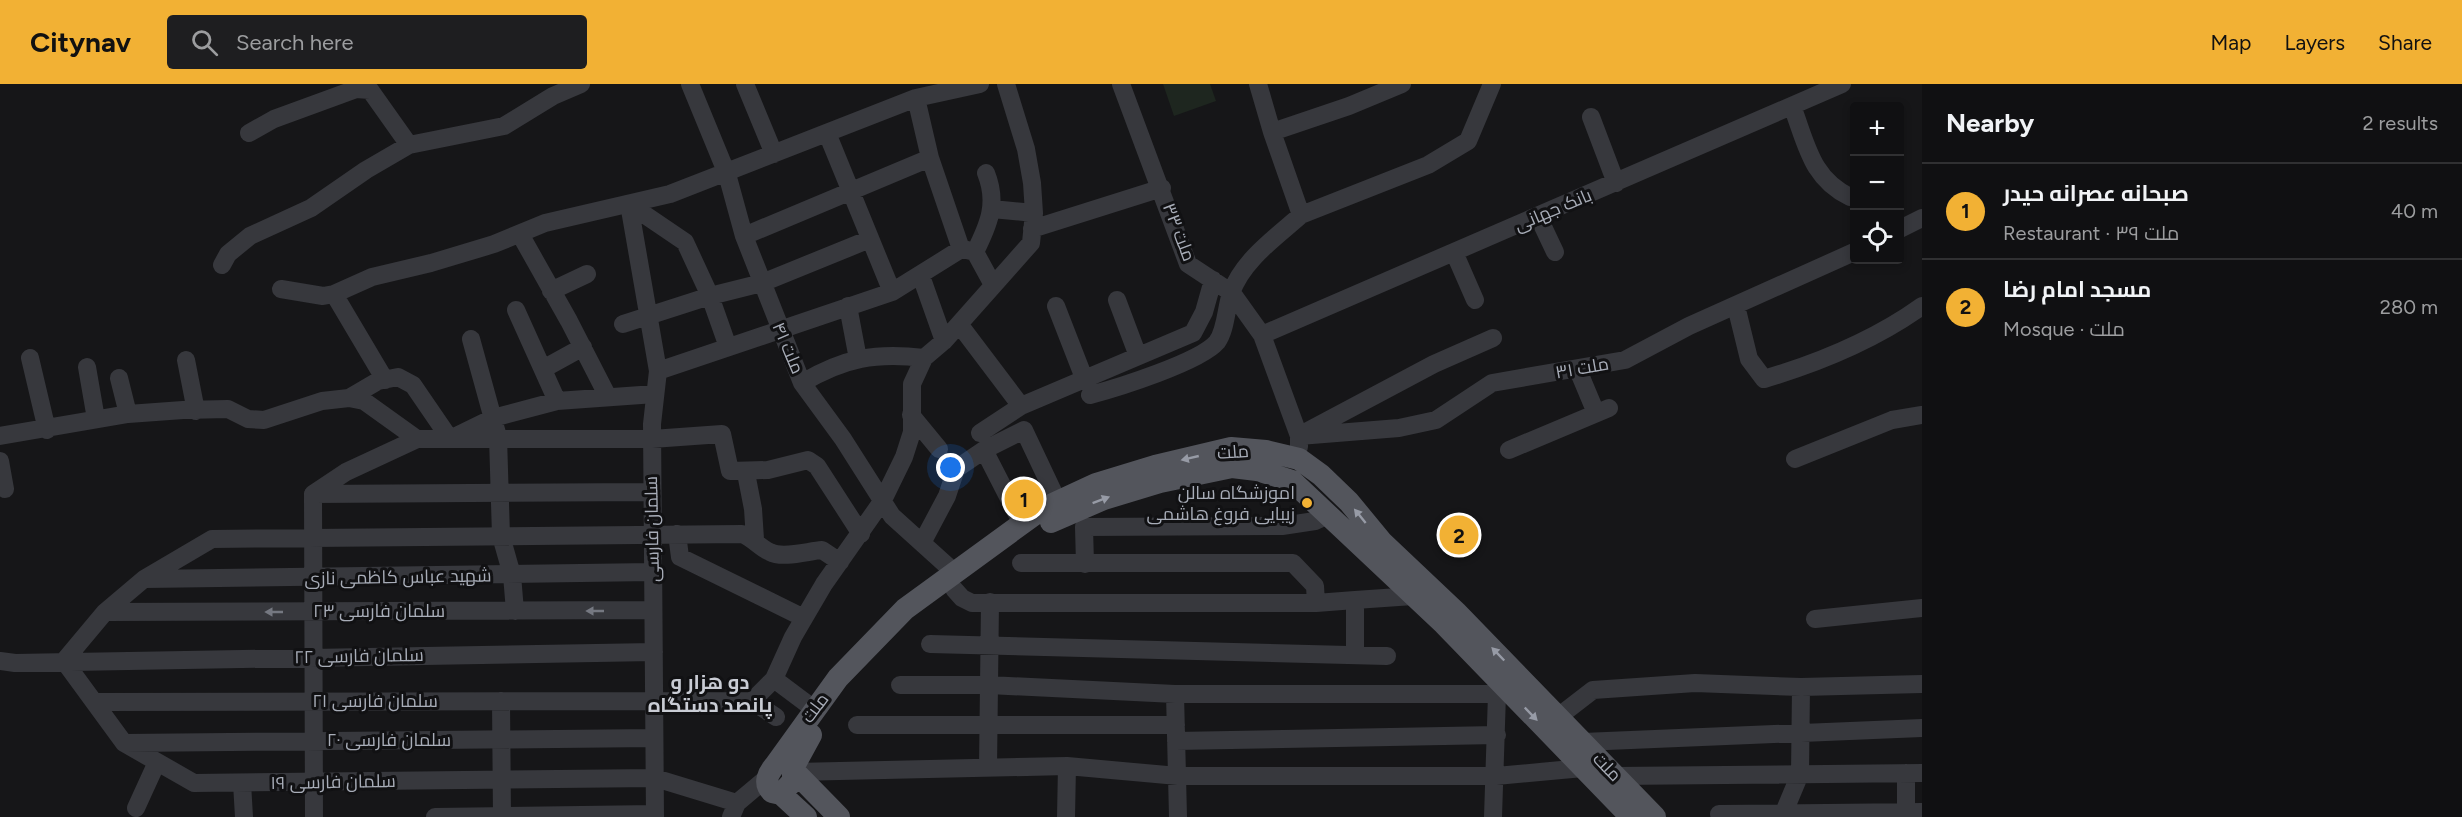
<!DOCTYPE html>
<meta charset="utf-8">
<style>
body{margin:0;font-family:Figtree,Cairo,sans-serif;background:#1e1e20;color:#f1f3f6}
.controls{position:absolute;right:18px;top:18px;display:grid;overflow:hidden;border-radius:6px;box-shadow:0 3px 9px #0003}
.controls button{width:54px;height:54px;display:grid;place-items:center;padding:0;border:0;border-bottom:2px solid #303032;background:#101012;color:#f1f3f6;font:30px sans-serif}
.you{position:absolute;left:951px;top:384px;width:21px;height:21px;margin:-15px;border:4px solid #fff;border-radius:50%;background:#1a73e8;box-shadow:0 0 0 9px #1a73e833}
.badge{display:grid;place-items:center;width:39px;height:39px;border-radius:50%;background:#f2b134;color:#111;font-size:20px;font-weight:700}
.pin{position:absolute;translate:-50% -50%;border:3px solid #fff;box-shadow:0 2px 6px #0006}
.list{margin:0;padding:0;list-style:none}
h2{display:flex;justify-content:space-between;align-items:center;height:78px;margin:0;padding:0 24px;font-size:26px}
h2 small{font-size:20px;font-weight:400;color:#9c9d9f}
.list li{display:grid;grid-template-columns:39px 1fr auto;gap:18px;align-items:center;box-sizing:border-box;height:96px;padding:0 24px;border-top:2px solid #303032}
.list b{display:block;font-size:22px;white-space:nowrap}
.list p{margin:0;font-size:20px;white-space:nowrap;color:#9c9d9f}
.list em{font-size:20px;font-style:normal;color:#9c9d9f}
.icon{flex:none;width:33px;height:33px;fill:none;stroke:currentColor;stroke-width:2;stroke-linecap:round;stroke-linejoin:round}
.map{position:relative;flex:none;width:1922px;height:733px;overflow:hidden}
header{display:flex;align-items:center;gap:36px;box-sizing:border-box;height:84px;padding:0 30px;background:#f2b134;color:#111}
header strong{font-size:28px}
nav{display:flex;gap:33px;margin-inline-start:auto;font-size:21px}
.search{width:420px;height:54px;background:#1e1e20;display:flex;align-items:center;gap:15px;box-sizing:border-box;padding:0 21px;border-radius:6px;color:#9c9d9f;font-size:22px}
main{display:flex}
aside{flex:1;background:#101012}
.map>svg:first-child{display:block}
.green{fill:#1e261f}
.lines{fill:none;stroke-linecap:round;stroke-linejoin:round}
.minor{stroke:#37383d;stroke-width:18}
.major{stroke:#53555c;stroke-width:22}
.oneway{fill:#979ba6}
.oneway2{fill:#757881}
.poi-dot{fill:#f2b134;stroke:#111113;stroke-width:2}
.labels{text-anchor:middle;stroke-width:6;stroke-linejoin:round;paint-order:stroke}
.street-label{font-size:18px;fill:#a8adb8;stroke:#111113}
.poi-label{font-size:18px;fill:#a8adb8;stroke:#111113;text-anchor:end}
.neighbourhood-label{font-size:20px;font-weight:bold;fill:#c9ccd4;stroke:#111113}
</style>
<header>
<strong>Citynav</strong>
<div class="search"><svg class="icon" aria-label="search" viewBox="0 0 24 24"><circle cx="10" cy="10" r="6"/><path d="M15 15l6 6"/></svg>Search here</div>
<nav><a>Map</a><a>Layers</a><a>Share</a></nav>
</header>
<main>
<div class="map">
<svg width="1922" height="733" viewBox="0 0 1922 733">
<rect width="100%" height="100%" fill="#161618"/>
<!-- green -->
<path class="green" d="M 1163,0 L 1210,0 L 1216,17 L 1174,32 Z"/>
<g class="lines">
<!-- minor -->
<path class="minor" d="M 690,0 L 727,90 L 744,152 L 802,299 L 843,355 L 892,432 L 954,488
M 745,0 L 774,70
M 1121,0 L 1188,180 L 1232,209 L 1262,251 L 1299,352 L 1299,363
M 916,14 L 930,74
M 1792,22 C 1807,61 1811,94 1850,113
M 1591,33 L 1616,99
M 1272,48 L 1349,22 L 1402,0
M 249,49 L 274,35 L 356,5 L 370,6 L 409,61
M 827,49 L 892,208
M 629,120 L 685,158 L 710,212 L 728,263
M 629,120 L 658,287
M 992,125 L 1034,129
M 1301,131 L 1428,81 L 1468,57 L 1492,0
M 1538,132 L 1555,168
M 1032,145 L 1162,104
M 1900,145 L 1922,134
M 520,150 L 569,237 L 607,311
M 963,165 L 975,168 L 993,201
M 975,168 C 989,140 998,119 986,89
M 1454,168 L 1475,216
M 222,181 L 228,170 L 250,152 L 311,124 L 366,86 L 409,61 L 504,42 L 553,12 L 581,0
M 921,192 L 944,257
M 281,205 L 323,212 L 334,210 L 372,193 L 431,179 L 494,160 L 545,139 L 670,110 L 916,14 L 980,0
M 551,207 L 587,190
M 334,210 L 385,296
M 1117,216 L 1138,272
M 848,222 L 858,275
M 1056,222 L 1084,294
M 1736,222 L 1749,275 L 1764,295 C 1818,279 1876,255 1922,222
M 516,226 L 557,317
M 623,240 L 710,212 L 762,199 L 870,155
M 959,240 L 1021,322
M 1262,251 L 1842,0
M 471,255 L 498,353 L 501,452 L 512,491 L 515,527
M 30,274 L 47,346
M 186,276 L 196,327
M 87,283 L 96,335
M 543,285 L 583,263
M 1578,286 L 1596,329
M 119,294 L 128,330
M 802,299 C 844,274 876,268 924,274
M 1090,311 C 1117,304 1200,278 1217,258 C 1226,246 1226,224 1231,209 C 1243,176 1275,154 1301,131 L 1272,48 L 1258,0
M 349,314 L 378,297 L 398,293 L 413,301 L 450,355 L 493,334 L 557,317 L 655,310
M 911,331 L 939,365
M 1308,347 L 1434,280 L 1493,254
M 980,349 L 1021,322 L 1193,249 L 1204,228 L 1213,196
M 0,352 L 128,330 L 183,326 L 228,325 L 248,335 L 264,336 L 322,317 L 349,314 L 364,317 L 417,355
M 1299,352 L 1399,344 L 1436,336 L 1492,299 L 1625,276 L 1689,242 L 1854,168
M 984,366 L 1022,440
M 1509,366 L 1609,324
M 1795,375 L 1892,336 L 1922,331
M 0,377 L 5,405
M 746,389 L 753,425 L 755,455
M 313,410 L 346,388 L 417,355 L 652,355 L 722,350 L 730,387 L 768,386 L 808,376 L 817,382 L 861,450
M 313,410 L 652,408
M 313,410 L 314,733
M 677,450 L 680,473 L 804,534
M 922,459 L 947,412 L 956,385 L 984,366 L 1024,346 L 1058,418
M 1021,479 L 1293,479 L 1315,502 L 1316,519
M 1085,480 L 1084,443 L 1282,442 L 1315,437 L 1328,431
M 145,495 L 653,488
M 954,505 L 962,514 L 972,519 L 1316,519 L 1355,516 L 1355,571
M 1355,516 L 1413,512
M 105,528 L 653,526
M 1815,535 L 1922,524
M 930,560 L 1387,572
M 0,577 L 15,579 L 654,568
M 64,577 L 105,528 L 144,495 L 212,455 L 742,450 C 753,454 760,464 770,468 C 783,475 808,467 822,466 L 840,478
M 64,577 L 124,659 L 194,699 L 655,694 L 737,719
M 774,595 L 814,625
M 900,601 L 989,601 L 1175,610 L 1497,610
M 1175,610 L 1178,733
M 501,617 L 502,733
M 752,617 L 776,633
M 96,618 L 752,617 L 774,595 L 793,553 L 824,500 L 883,416 L 904,373 L 912,348 L 912,300 L 924,274 L 944,257 L 1031,159 L 1034,129 L 1032,99 L 1026,65 L 1006,0
M 1558,633 L 1593,606 L 1695,599 L 1801,603 L 1922,600
M 857,641 L 1176,641
M 1176,657 L 1497,651
M 1583,658 L 1922,644
M 125,659 L 654,654
M 988,684 L 990,518
M 795,688 L 1067,682 L 1178,692 L 1496,692 L 1583,684
M 1906,689 L 1906,733
M 1615,692 L 1922,689
M 242,699 L 244,733
M 136,724 L 157,678
M 1719,730 L 1922,728
M 435,733 L 655,730
M 655,733 L 652,340 L 658,287 L 892,208 L 961,165 L 930,74 L 744,152
M 731,733 L 737,719 L 768,693
M 1066,733 L 1067,682
M 1493,733 L 1497,610 L 1505,604
M 1782,733 L 1800,690 L 1801,603"/>
<!-- major -->
<path class="major" d="M 1051,438 L 1104,415 L 1160,398 L 1232,383 L 1257,386 L 1292,397 L 1444,540 L 1631,733
M 786,677 L 793,681 L 793,697 L 781,710 L 772,708 C 763,699 768,689 776,680 Z
M 776,680 L 838,594 L 905,525 L 1042,425 L 1096,400 L 1155,382 L 1231,364 L 1266,367 L 1299,375 L 1321,391 L 1349,418 L 1382,458 L 1456,528 L 1655,733
M 793,684 L 811,651
M 795,688 L 839,733
M 781,710 L 806,733"/>
</g>
<!-- one-way arrows -->
<defs><path id="oneway-solid" d="M-6-.8H1V-3.2L6.5 0L1 3.2V.8H-6Z" transform="scale(1.5)"/></defs>
<g class="oneway">
<use href="#oneway-solid" transform="translate(1190 374) rotate(167)"/>
<use href="#oneway-solid" transform="translate(1101 416) rotate(-21)"/>
<use href="#oneway-solid" transform="translate(1360 432) rotate(-129)"/>
<use href="#oneway-solid" transform="translate(1498 570) rotate(-134)"/>
<use href="#oneway-solid" transform="translate(1531 630) rotate(46)"/>
</g>
<g class="oneway2">
<use href="#oneway-solid" transform="translate(595 527) rotate(180)"/>
<use href="#oneway-solid" transform="translate(274 528) rotate(180)"/>
</g>
<!-- markers -->
<circle class="poi-dot" cx="1307" cy="419" r="6"/>
<g class="labels">
<!-- street labels -->
<g class="street-label">
<text transform="translate(1553 126) rotate(-23)" y="6">بانک جهانی</text>
<text transform="translate(1179 148) rotate(69)" y="6">ملت ۳۳</text>
<text transform="translate(788 264) rotate(67)" y="6">ملت ۴۱</text>
<text transform="translate(1582 284) rotate(-10)" y="6">ملت ۳۱</text>
<text transform="translate(1233 368) rotate(-4)" y="6">ملت</text>
<text transform="translate(652 445) rotate(-91)" y="6">سلمان فارسی</text>
<text transform="translate(398 493) rotate(-1)" y="6">شهید عباس کاظمی نازی</text>
<text x="379" y="533">سلمان فارسی ۲۳</text>
<text transform="translate(359 572) rotate(-1)" y="6">سلمان فارسی ۲۲</text>
<text x="375" y="623">سلمان فارسی ۲۱</text>
<text transform="translate(815 624) rotate(-53)" y="6">ملت</text>
<text x="389" y="662">سلمان فارسی ۲۰</text>
<text transform="translate(1607 683) rotate(46)" y="6">ملت</text>
<text transform="translate(333 698) rotate(-1)" y="6">سلمان فارسی ۱۹</text>
</g>
<!-- poi labels -->
<g class="poi-label">
<text x="1295" y="415">اموزشگاه سالن<tspan x="1295" dy="21">زیبایی فروغ هاشمی</tspan></text>
</g>
<!-- neighbourhood labels -->
<g class="neighbourhood-label">
<text x="710" y="605">دو هزار و<tspan x="710" dy="23">پانصد دستگاه</tspan></text>
</g>
</g>
</svg>
<div class="controls">
<button>+</button>
<button>−</button>
<button><svg class="icon" aria-label="locate" viewBox="0 0 24 24"><circle cx="12" cy="12" r="6"/><path d="M12 2v4M12 18v4M2 12h4M18 12h4"/></svg></button>
</div>
<div class="you"></div>
<div class="pin badge" style="left:1024px;top:415px">1</div>
<div class="pin badge" style="left:1459px;top:451px">2</div>
</div>
<aside>
<h2>Nearby<small>2 results</small></h2>
<ul class="list">
<li><span class="badge">1</span><div><b>صبحانه عصرانه حیدر</b><p>Restaurant · ملت ۳۹</p></div><em>40 m</em></li>
<li><span class="badge">2</span><div><b>مسجد امام رضا</b><p>Mosque · ملت</p></div><em>280 m</em></li>
</ul>
</aside>
</main>
